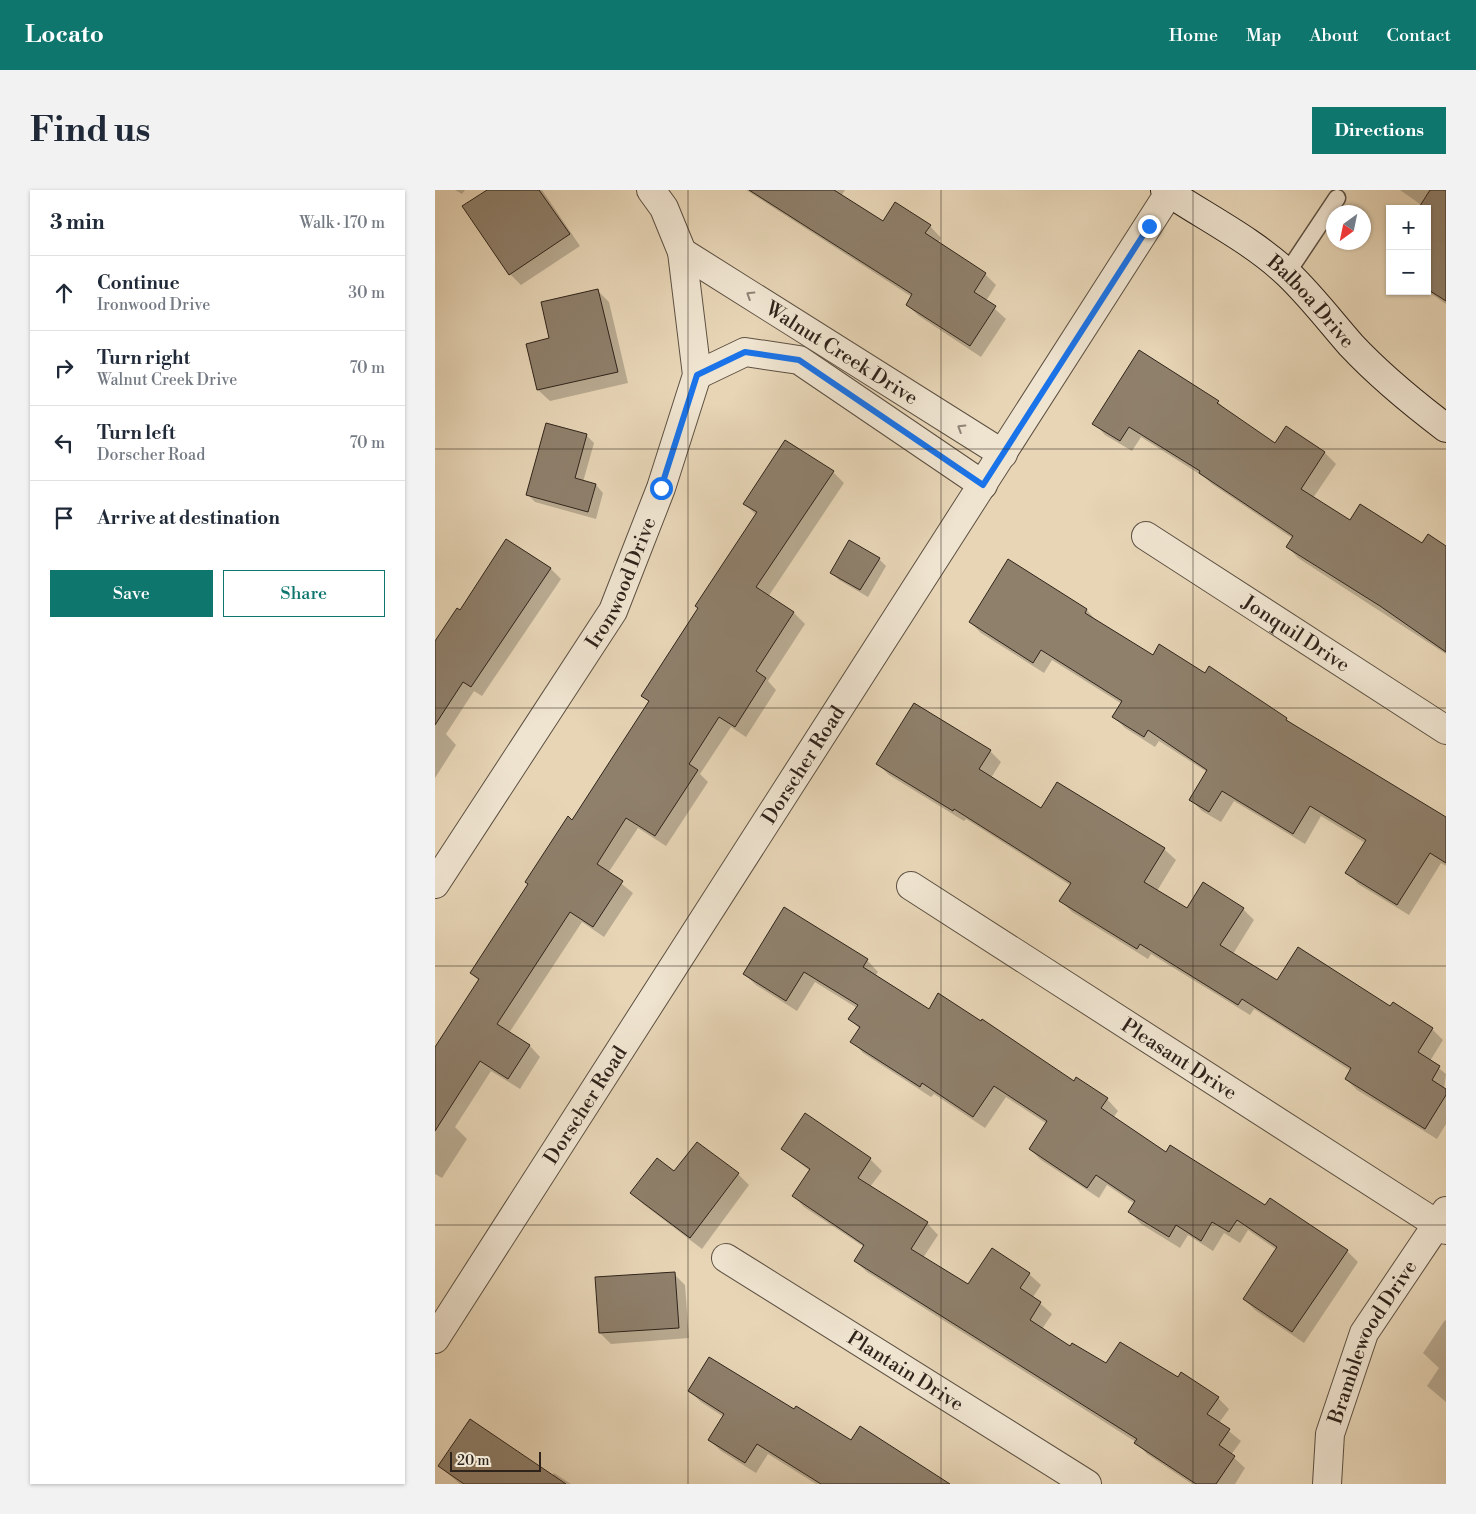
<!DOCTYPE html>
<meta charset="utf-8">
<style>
body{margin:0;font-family:"Libre Bodoni",serif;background:#f2f2f3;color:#1f2937}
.controls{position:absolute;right:15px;top:15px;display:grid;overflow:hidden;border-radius:0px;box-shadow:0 1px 4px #0004}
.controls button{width:45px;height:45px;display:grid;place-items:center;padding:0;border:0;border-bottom:1px solid #e0e1e3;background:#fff;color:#1f2937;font:25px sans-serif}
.compass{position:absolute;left:891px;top:15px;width:45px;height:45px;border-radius:50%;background:#fff;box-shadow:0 1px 4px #0004;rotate:213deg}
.scale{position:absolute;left:15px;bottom:12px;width:91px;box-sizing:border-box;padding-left:5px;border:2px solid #2f241b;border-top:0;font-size:14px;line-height:18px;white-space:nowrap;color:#2f241b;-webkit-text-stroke:4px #efe4d0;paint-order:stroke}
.stop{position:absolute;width:15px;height:15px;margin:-11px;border:4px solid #1a73e8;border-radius:50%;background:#fff}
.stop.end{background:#1a73e8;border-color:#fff;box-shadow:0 1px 5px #0008}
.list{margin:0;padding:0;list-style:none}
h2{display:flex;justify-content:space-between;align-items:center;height:65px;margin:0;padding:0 20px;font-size:21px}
h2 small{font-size:16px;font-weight:400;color:#747a83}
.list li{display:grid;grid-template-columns:32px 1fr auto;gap:15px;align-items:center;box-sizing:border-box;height:75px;padding:0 20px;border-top:1px solid #e0e1e3}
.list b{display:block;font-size:19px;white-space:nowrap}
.list p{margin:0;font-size:16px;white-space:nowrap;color:#747a83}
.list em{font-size:16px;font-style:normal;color:#747a83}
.actions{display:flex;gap:10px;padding:15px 20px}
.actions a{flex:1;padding:11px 0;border:1px solid #0f766e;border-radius:0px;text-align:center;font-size:18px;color:#0f766e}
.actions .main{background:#0f766e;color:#fff}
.icon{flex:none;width:28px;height:28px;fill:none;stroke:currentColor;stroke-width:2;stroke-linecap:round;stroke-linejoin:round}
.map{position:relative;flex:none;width:1011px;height:1294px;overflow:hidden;border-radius:0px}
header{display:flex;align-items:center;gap:30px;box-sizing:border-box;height:70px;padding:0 25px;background:#0f766e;color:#fff}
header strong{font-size:24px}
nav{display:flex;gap:28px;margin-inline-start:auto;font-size:18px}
.intro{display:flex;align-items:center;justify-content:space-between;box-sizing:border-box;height:120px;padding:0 30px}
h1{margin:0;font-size:35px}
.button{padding:12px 22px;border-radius:0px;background:#0f766e;color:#fff;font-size:18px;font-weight:700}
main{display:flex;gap:30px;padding:0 30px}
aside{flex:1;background:#fff;border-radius:0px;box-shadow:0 1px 4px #0004}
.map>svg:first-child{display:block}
.shadow{fill:#0003}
.building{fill:#8f806c;stroke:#2f241b}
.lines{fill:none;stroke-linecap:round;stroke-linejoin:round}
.lane-casing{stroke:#5d5042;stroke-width:19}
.street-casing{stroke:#5d5042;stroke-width:30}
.secondary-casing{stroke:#2f241b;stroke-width:30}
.lane{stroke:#efe4d0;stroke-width:16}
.street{stroke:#efe4d0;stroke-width:28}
.secondary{stroke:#efe4d0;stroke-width:28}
.oneway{stroke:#8f8476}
.route{stroke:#1a73e8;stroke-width:6}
.grid{fill:none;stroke:#2f241b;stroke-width:1;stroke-opacity:0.55}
.labels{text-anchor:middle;stroke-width:4;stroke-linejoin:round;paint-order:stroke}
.street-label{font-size:20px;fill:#2f241b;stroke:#efe4d0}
</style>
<header>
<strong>Locato</strong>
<nav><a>Home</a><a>Map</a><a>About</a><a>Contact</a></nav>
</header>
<div class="intro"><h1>Find us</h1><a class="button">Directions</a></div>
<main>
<aside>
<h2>3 min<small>Walk · 170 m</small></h2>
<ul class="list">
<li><svg class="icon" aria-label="ahead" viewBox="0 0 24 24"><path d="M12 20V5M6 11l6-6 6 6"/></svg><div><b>Continue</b><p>Ironwood Drive</p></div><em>30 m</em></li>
<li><svg class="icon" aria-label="right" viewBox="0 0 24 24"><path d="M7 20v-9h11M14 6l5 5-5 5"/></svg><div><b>Turn right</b><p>Walnut Creek Drive</p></div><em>70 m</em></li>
<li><svg class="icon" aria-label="left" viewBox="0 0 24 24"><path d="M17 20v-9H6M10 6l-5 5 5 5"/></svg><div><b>Turn left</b><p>Dorscher Road</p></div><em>70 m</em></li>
<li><svg class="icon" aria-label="arrive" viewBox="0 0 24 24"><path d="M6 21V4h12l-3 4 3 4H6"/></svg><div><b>Arrive at destination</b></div></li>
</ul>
<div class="actions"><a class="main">Save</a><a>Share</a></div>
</aside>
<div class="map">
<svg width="1011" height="1294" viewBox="0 0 1011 1294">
<rect width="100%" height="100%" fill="#e7d5b6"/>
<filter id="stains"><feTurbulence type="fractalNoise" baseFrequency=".004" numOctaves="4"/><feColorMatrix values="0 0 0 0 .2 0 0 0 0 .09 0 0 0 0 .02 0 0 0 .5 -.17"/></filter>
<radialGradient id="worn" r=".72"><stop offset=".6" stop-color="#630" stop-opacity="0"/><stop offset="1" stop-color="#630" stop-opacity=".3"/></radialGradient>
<!-- shadow -->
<path class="shadow" d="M 20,0 L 30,0 L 27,4 Z
M 54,0 L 107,0 L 145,56 L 86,95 L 75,84 Z
M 311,0 L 410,0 L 406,6 L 448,33 L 495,36 L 506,48 L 503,53 L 550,84 L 561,95 L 551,111 L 571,129 L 546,167 L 484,126 L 472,115 L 477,107 Z
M 965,0 L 1011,0 L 1011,114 L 992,101 L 992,19 Z
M 955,65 L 955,75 L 951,71 Z
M 163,101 L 174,112 L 193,193 L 115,211 L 103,200 L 116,149 Z
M 783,212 L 794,223 L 841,254 L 890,263 L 901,274 L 878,308 L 915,332 L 987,355 L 1011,357 L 1011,464 L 863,368 L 852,356 L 857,348 L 777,294 L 769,287 L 706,247 L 697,261 L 670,245 L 659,233 Z
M 151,245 L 159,253 L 148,292 L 161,295 L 168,303 L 161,329 L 100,312 L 92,304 Z
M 350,251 L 398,282 L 409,293 L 333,407 L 359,423 L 370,434 L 333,491 L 341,500 L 311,547 L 296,537 L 265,584 L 273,592 L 231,656 L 203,638 L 173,683 L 198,703 L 169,747 L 147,732 L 74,843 L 95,856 L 105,867 L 85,899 L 56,881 L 20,937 L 32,949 L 7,988 L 0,984 L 0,859 L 44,791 L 36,783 L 215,513 L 208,506 L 321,325 L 310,314 Z
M 72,350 L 116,379 L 126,389 L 47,506 L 39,501 L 11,544 L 21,555 L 0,588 L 0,453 L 25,422 Z
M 444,369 L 451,376 L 433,407 L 404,390 L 397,383 Z
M 652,420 L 662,432 L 718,467 L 770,484 L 851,529 L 858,535 L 1011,628 L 1011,676 L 1006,673 L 974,725 L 923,694 L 912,682 L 930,653 L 886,626 L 870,654 L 799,611 L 786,632 L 767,621 L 756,610 L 772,582 L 724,551 L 720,557 L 690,538 L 679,527 L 687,514 L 617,470 L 609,483 L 546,443 L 535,432 Z
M 555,561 L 566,572 L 556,588 L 607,619 L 729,659 L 741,670 L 722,701 L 753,720 L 808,719 L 819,730 L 798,764 L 842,792 L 956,818 L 997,839 L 1008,850 L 995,871 L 1011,884 L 1009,899 L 1011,901 L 1011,934 L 1002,949 L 922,900 L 911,889 L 916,881 L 819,819 L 815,825 L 716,764 L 713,769 L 637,722 L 626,711 L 635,695 L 531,629 L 529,631 L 454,585 L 443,574 Z
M 432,770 L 443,782 L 440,786 L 494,820 L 639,893 L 642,889 L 672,909 L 683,921 L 678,928 L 731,964 L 912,1061 L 923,1072 L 869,1153 L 820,1120 L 809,1109 L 842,1060 L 813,1040 L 805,1053 L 789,1043 L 778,1061 L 753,1045 L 745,1058 L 706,1034 L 695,1022 L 700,1014 L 672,995 L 664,1008 L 606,970 L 595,959 L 612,934 L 571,907 L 550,938 L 499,904 L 496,907 L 428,863 L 417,851 L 425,839 L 415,829 L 422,818 L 380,792 L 362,821 L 321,795 L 309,784 Z
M 370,925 L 435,969 L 447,981 L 435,997 L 492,1033 L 503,1045 L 488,1068 L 533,1096 L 557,1060 L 594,1084 L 606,1095 L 598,1107 L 617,1124 L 607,1139 L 636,1158 L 671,1175 L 743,1189 L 783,1208 L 794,1219 L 784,1233 L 806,1251 L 796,1265 L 810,1278 L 800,1294 L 757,1294 L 712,1264 L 701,1252 L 432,1082 L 420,1071 L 429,1057 L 369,1017 L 358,1005 L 375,981 L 347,959 Z
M 240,983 L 303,984 L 314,995 L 267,1059 L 208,1014 L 197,1003 Z
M 239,1084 L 250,1095 L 254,1148 L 176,1154 L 165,1143 Z
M 1010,1130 L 1011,1131 L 1011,1212 L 992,1196 L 1004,1178 L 988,1163 Z
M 254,1201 L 360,1221 L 416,1252 L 513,1294 L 381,1294 L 333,1264 L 321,1283 L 286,1261 L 274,1250 L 289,1227 L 266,1212 Z
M 4,1276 L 117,1286 L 119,1283 L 136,1294 L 25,1294 Z"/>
<!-- building -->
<path class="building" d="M 52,0 L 104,0 L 135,44 L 74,85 L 27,16 Z
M 314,0 L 399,0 L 448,31 L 460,12 L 496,35 L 490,43 L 551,83 L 539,102 L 561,116 L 535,156 L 471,115 L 477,104 Z
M 995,0 L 1011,0 L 1011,111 L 992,99 L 992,19 L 983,19 Z
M 163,99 L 183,182 L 102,200 L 91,154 L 114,148 L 106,112 Z
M 704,160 L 784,211 L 782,213 L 840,253 L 851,236 L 890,262 L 866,299 L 915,330 L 925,314 L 987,353 L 993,344 L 1011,356 L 1011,462 L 945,416 L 851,357 L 858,346 L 764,283 L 765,281 L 694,237 L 685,251 L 657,234 Z
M 111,233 L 152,244 L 140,288 L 161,294 L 153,322 L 91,305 Z
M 350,250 L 399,281 L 321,397 L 359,422 L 321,481 L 331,488 L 300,537 L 284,527 L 254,574 L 263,580 L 220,646 L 191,628 L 162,674 L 188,691 L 158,737 L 135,722 L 62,834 L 95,855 L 73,889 L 45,871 L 0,941 L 0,857 L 44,789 L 35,783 L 93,694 L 90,692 L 133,626 L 137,630 L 214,511 L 206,506 L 263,418 L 260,416 L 322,322 L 308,314 Z
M 71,349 L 116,378 L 36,497 L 28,492 L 0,535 L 0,451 L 22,418 L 25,420 Z
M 414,350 L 445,368 L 425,400 L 395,383 Z
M 573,369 L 652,419 L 650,423 L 718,465 L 724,454 L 770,483 L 774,476 L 852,528 L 851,530 L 1011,627 L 1011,673 L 995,663 L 962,715 L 910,683 L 931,650 L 875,616 L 858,644 L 787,601 L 774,622 L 754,610 L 772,580 L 713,540 L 709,547 L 677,527 L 687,511 L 606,460 L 598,473 L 534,432 Z
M 479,513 L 556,560 L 544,579 L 606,618 L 622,592 L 730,658 L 709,692 L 752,718 L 768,692 L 809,718 L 785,755 L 842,790 L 863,757 L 955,816 L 958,812 L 998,838 L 983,862 L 1005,876 L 997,890 L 1011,899 L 1011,905 L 990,939 L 910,889 L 916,878 L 807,809 L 803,815 L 705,754 L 702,759 L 624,711 L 636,693 L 519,619 L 518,621 L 441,574 Z
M 349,717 L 433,769 L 428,777 L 494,819 L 503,803 L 546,831 L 547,829 L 639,891 L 641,887 L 673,908 L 666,918 L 731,962 L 735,955 L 830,1015 L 835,1008 L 913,1060 L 857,1142 L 808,1109 L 842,1057 L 802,1030 L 794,1042 L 777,1032 L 766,1051 L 741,1035 L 734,1047 L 693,1022 L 700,1011 L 661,985 L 652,998 L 594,959 L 612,931 L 559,896 L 538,927 L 487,893 L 485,897 L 415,852 L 425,837 L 413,829 L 423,815 L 369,782 L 351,811 L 308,784 Z
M 370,923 L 436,968 L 423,988 L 493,1032 L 476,1059 L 533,1094 L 557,1058 L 595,1083 L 585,1098 L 606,1112 L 595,1130 L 635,1156 L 637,1153 L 671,1173 L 685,1152 L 743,1187 L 746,1182 L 784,1207 L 772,1224 L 795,1239 L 784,1255 L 800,1266 L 781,1294 L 761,1294 L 699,1253 L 702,1249 L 419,1071 L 429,1055 L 357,1006 L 375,979 L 346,959 Z
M 262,952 L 304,983 L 255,1048 L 195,1003 L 222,968 L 239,981 Z
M 240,1082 L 244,1138 L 164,1143 L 160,1087 Z
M 274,1167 L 359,1219 L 361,1216 L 416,1250 L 425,1236 L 515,1294 L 386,1294 L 322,1254 L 310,1273 L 273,1250 L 289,1224 L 253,1201 Z
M 35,1229 L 131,1294 L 29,1294 L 3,1276 Z"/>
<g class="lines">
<!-- lane casing -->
<g class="lane-casing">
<path id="lane" d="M 852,83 L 902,8"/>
</g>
<!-- street casing -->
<g class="street-casing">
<g id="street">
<path id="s1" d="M 247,62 L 568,264"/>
<path d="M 262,185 L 310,162 L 364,170 L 548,295"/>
<path id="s2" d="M 711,346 L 1011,540"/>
<path id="s3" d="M 0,694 L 178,421 L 226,298 L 262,185 L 247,62 L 229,18 L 216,0"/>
<path id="s4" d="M 476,696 L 1011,1040"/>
<path id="s5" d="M 291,1068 L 652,1294"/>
<path id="s6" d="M 0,1149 L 734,3"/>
<path id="s7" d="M 892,1294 L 895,1244 L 929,1143 L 1011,1021"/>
</g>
</g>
<!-- secondary casing -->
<g class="secondary-casing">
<g id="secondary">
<path id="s8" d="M 730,0 C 770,27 817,50 853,84 C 876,106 895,131 916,155 C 945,186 978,213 1011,238"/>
</g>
</g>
<!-- lane -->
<use href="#lane" class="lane"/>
<!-- street -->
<use href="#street" class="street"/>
<!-- secondary -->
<use href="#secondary" class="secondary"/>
</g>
<!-- one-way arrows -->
<defs><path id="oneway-chevron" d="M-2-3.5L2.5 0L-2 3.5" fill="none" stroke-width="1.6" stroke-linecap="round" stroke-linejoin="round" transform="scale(1.25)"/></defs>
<g class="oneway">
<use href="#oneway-chevron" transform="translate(315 105) rotate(-148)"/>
<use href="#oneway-chevron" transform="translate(526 238) rotate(-148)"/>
</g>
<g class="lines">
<!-- route -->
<path class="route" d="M 226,298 L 262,185 L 310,162 L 364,170 L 548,295 L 714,36"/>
</g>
<!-- grid -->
<path class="grid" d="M 253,0 L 253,1294M 506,0 L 506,1294M 758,0 L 758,1294M 0,259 L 1011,259M 0,518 L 1011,518M 0,776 L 1011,776M 0,1035 L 1011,1035"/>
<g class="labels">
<!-- street labels -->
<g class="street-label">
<text dy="7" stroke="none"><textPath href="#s8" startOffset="185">Balboa Drive</textPath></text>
<text dy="7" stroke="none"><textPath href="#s1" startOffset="189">Walnut Creek Drive</textPath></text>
<text dy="7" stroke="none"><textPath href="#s3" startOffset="355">Ironwood Drive</textPath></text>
<text dy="7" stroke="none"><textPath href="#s2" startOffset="179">Jonquil Drive</textPath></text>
<text dy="7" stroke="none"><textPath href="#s6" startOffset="682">Dorscher Road</textPath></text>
<text dy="7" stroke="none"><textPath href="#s4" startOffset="319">Pleasant Drive</textPath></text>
<text dy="7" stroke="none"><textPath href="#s6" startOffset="278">Dorscher Road</textPath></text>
<text dy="7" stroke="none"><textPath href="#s7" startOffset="152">Bramblewood Drive</textPath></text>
<text dy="7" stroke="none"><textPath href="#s5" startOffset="212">Plantain Drive</textPath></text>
</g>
</g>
<rect width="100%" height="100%" filter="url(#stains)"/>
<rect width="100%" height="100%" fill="url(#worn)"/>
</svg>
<div class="controls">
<button>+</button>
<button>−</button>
</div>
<svg class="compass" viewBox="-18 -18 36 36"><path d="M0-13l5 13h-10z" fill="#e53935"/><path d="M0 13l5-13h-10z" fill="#747a83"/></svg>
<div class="scale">20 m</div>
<div class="stop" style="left:226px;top:298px"></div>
<div class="stop end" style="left:714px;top:36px"></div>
</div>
</main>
